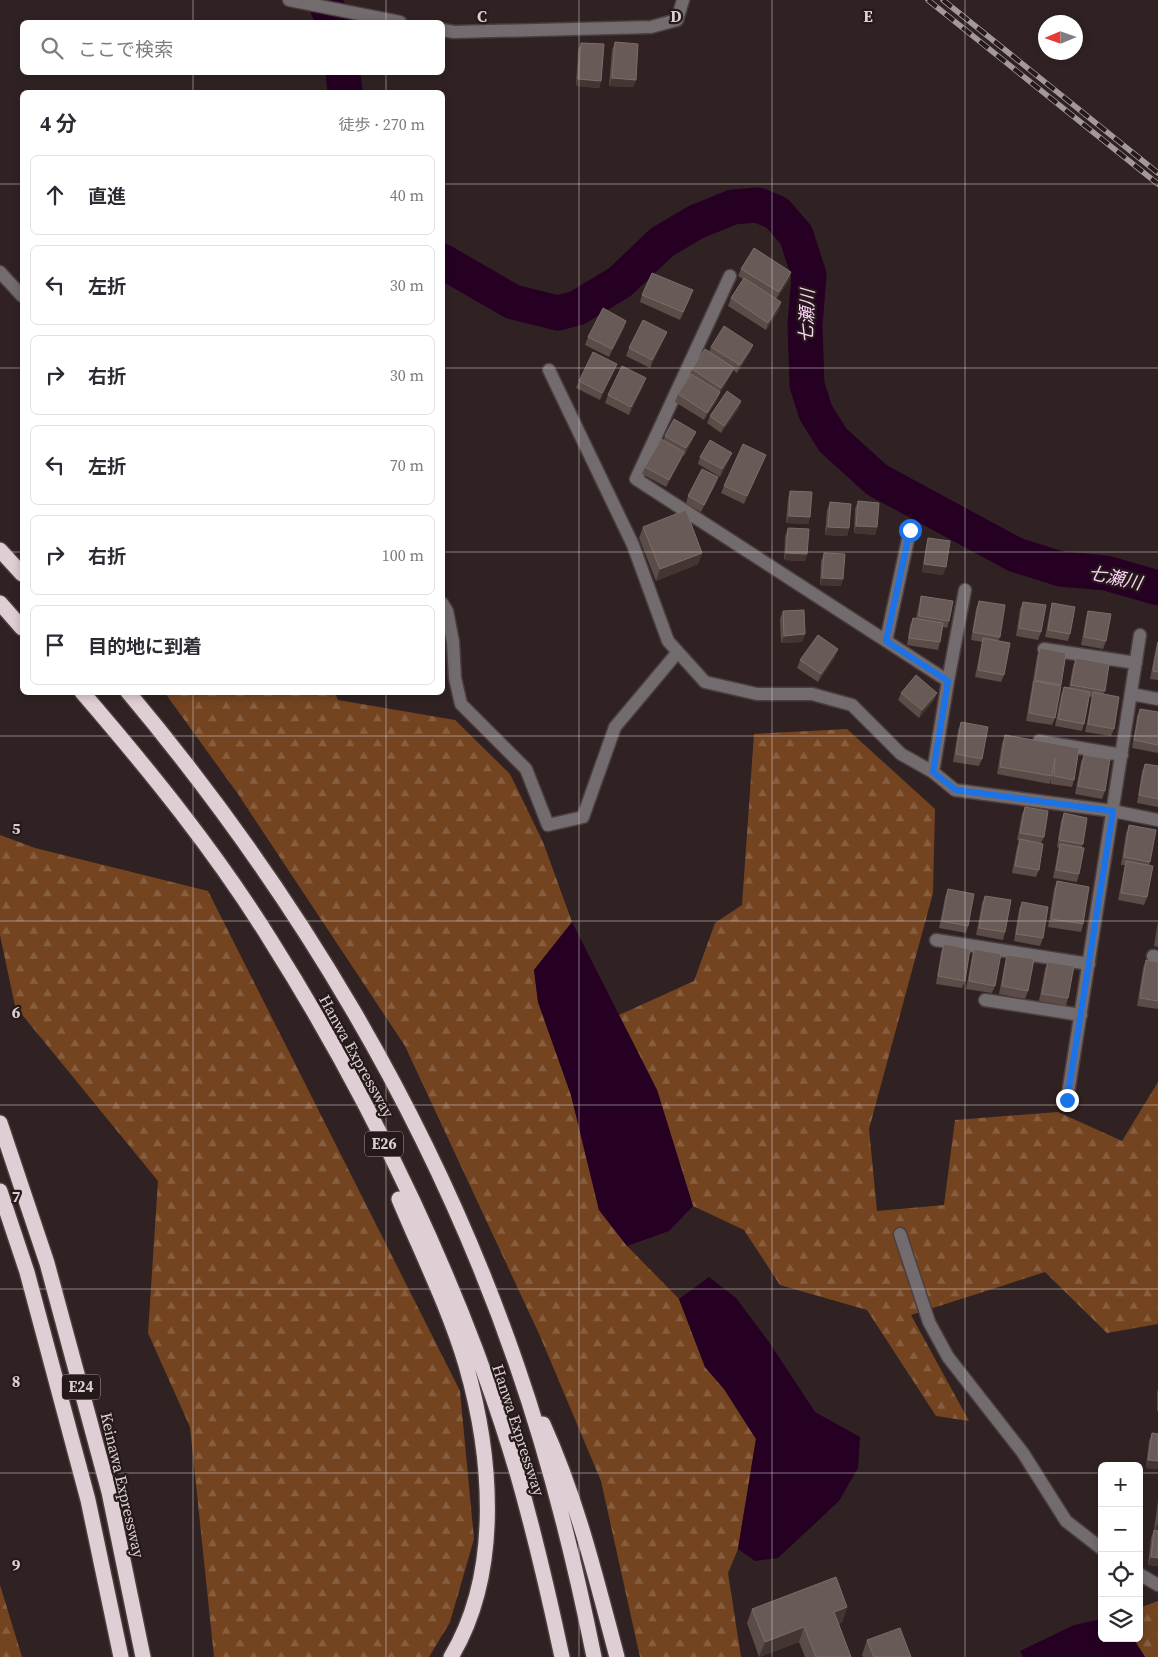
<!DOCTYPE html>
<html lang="ja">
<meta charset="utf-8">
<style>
body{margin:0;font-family:"Source Serif 4","Noto Sans JP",serif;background:#f2f2f3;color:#2b2b33}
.controls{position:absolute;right:15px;bottom:15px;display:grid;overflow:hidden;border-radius:8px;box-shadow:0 2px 8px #0003}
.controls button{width:45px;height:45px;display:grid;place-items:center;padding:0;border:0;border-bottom:1px solid #e1e1e2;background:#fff;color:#2b2b33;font:25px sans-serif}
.compass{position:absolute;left:1038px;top:15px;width:45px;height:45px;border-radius:50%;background:#fff;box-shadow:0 2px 8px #0003;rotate:268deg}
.stop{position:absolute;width:15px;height:15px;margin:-11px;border:4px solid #1a73e8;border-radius:50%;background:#fff}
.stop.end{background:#1a73e8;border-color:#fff;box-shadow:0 1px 5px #0008}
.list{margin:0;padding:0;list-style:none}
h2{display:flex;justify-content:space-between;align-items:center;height:65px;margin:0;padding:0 20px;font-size:21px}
h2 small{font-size:16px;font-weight:400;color:#7c7c81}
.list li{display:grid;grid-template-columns:32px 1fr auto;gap:15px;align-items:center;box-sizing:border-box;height:80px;margin:0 10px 10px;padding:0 10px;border:1px solid #e1e1e2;border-radius:8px}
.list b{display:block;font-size:19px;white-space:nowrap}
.list em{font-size:16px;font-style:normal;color:#7c7c81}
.icon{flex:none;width:28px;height:28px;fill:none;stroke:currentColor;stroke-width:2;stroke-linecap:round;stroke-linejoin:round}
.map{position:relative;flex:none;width:1158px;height:1657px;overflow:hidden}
.search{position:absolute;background:#fff;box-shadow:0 2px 8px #0003;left:20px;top:20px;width:425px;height:55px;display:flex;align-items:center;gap:12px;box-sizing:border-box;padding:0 18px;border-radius:8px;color:#7c7c81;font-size:19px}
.panel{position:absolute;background:#fff;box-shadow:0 2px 8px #0003;left:20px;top:90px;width:425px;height:605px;border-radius:8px}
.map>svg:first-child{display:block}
.forest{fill:url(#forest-firs)}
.water{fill:#250023}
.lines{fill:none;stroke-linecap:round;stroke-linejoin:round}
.river{stroke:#250023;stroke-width:35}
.minor-casing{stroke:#4b3e3f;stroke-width:15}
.highway-casing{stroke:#4b3e3f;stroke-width:18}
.minor{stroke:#736c6f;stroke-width:12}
.highway{stroke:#e0ced5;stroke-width:15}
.rail-casing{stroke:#a49999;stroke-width:5.5}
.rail{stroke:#26191a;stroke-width:4;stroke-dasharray:11;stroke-linecap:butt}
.wall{fill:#5b4c48}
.shaded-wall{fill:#443533}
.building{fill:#685a57;stroke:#7a6d6a}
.route{stroke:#1a73e8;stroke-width:6}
.grid{fill:none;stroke:#d9d0d0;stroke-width:1;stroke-opacity:0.55}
.labels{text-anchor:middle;stroke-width:4.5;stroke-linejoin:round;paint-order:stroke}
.shield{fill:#26191a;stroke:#a39999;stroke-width:1}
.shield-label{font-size:15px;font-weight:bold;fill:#d9d0d0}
.street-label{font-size:16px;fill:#d9d0d0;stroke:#26191a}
.water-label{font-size:18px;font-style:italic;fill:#fdd2f7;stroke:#26191a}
.grid-label{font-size:16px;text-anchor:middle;font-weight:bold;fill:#d9d0d0;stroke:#26191a;stroke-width:4.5;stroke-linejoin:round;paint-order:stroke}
</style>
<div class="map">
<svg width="1158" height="1657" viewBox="0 0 1158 1657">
<defs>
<pattern id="forest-firs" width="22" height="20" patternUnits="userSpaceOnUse" patternTransform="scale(1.25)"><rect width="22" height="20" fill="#744420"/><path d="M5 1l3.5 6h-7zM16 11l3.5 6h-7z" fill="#875e3f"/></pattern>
</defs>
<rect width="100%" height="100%" fill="#302223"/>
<!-- forest -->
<path class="forest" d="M 165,693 L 335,693 L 338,700 L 455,720 L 510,774 L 543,842 L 572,922 L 534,970 L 538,1002 L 571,1095 L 599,1210 L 627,1246 L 679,1299 L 705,1367 L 724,1389 L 756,1439 L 738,1549 L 728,1573 L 741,1657 L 640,1657 L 601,1481 L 540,1336 L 405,1046 L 238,794 Z
M 847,729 L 935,809 L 933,893 L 869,1129 L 877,1211 L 944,1205 L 955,1120 L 1058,1112 L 1122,1141 L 1158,1082 L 1158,1324 L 1107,1333 L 1045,1272 L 911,1315 L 969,1421 L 936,1416 L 867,1310 L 780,1285 L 744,1230 L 693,1206 L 657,1090 L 619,1015 L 694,981 L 715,923 L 742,905 L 754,734 Z
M 0,835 L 35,848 L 208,891 L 460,1391 L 474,1539 L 450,1622 L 429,1657 L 214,1657 L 190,1427 L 148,1333 L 158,1181 L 15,1006 L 0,935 Z
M 0,1585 L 22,1657 L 0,1657 Z
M 1158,1601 L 1158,1657 L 1145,1657 L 1133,1638 L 1139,1638 L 1139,1608 Z"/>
<!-- water -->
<path class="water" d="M 572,922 L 657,1090 L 693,1206 L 669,1231 L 627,1246 L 599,1210 L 571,1095 L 538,1002 L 534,970 Z
M 709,1277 L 736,1298 L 769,1342 L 815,1412 L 860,1437 L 858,1468 L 839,1501 L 778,1558 L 755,1561 L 738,1549 L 756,1439 L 724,1389 L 705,1367 L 679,1299 Z
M 1102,1619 L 1102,1638 L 1133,1638 L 1145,1657 L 1023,1657 L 1020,1651 L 1074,1625 Z"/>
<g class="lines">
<!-- river -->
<path class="river" d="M 324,0 L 334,22
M 343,72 L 345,92
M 442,261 L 513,302 L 558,313 L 577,308 L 620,282 L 662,242 L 696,222 L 733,207 L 758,205 L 777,213 L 796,235 L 809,275 L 805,325 L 807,385 L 816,413 L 833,440 L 877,480 L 1016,555 L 1061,569 L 1106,573 L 1158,588"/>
<!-- minor casing -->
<g class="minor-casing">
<path id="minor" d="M 289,0 L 400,22
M 442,30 L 454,32 L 651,27 L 677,20 L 683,0
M 0,272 L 22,296
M 730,276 L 636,479 L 948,681 L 933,772
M 549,370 L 633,545 L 668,641 L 705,682 L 757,694 L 812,694 L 852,705 L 901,754 L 933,772 L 955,790 L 1113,811 L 1158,820
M 442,603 L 447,611 L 453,642 L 455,678 L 461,704 L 526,769 L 548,825 L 583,817 L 615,727 L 677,653
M 886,641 L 910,530
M 1044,649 L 1136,663
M 948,681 L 965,590
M 1131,694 L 1158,699
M 1039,741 L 1122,755
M 936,940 L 1089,964
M 1153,956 L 1158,957
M 985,1000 L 1081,1015
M 1067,1100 L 1140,635
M 900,1234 L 929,1322 L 948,1357 L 1023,1453 L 1066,1521 L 1102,1549
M 1139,1574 L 1158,1585"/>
</g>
<!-- highway casing -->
<g class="highway-casing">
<path id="highway" d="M 0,550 L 22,574
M 0,603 L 22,628
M 82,692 C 150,771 216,852 271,941 C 372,1101 465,1294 518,1476 C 535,1536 549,1596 562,1657
M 128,692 C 295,891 431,1117 516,1363 C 549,1458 574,1558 594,1657
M 0,1123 L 47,1263 L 109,1492 L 143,1657
M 0,1191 L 27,1272 L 88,1500 L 121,1657
M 399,1199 C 422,1254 449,1308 466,1365 C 492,1456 502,1572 451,1657
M 543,1424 C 577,1499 596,1578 617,1657"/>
</g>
<!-- minor -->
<use href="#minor" class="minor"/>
<!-- highway -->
<use href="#highway" class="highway"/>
<!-- rail casing -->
<g class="rail-casing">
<path id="rail" d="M 928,0 L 1158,184
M 943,0 L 1158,173"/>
</g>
<!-- rail -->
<use href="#rail" class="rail"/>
</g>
<!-- wall -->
<path class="wall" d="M 615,42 L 636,80 L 633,87 L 609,86 L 612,50 Z
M 581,43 L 601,81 L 599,88 L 576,86 L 578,50 Z
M 741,269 L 791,272 L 789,280 L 776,299 L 781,302 L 779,310 L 766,330 L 728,306 L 731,298 L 743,279 L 738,276 Z
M 642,295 L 690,298 L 680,320 L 640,302 Z
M 626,321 L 624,328 L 609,357 L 585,345 L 588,337 Z
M 667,332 L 664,339 L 650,368 L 626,356 L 629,348 Z
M 753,345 L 750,352 L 737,373 L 733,370 L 731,375 L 720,393 L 717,400 L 704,420 L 675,402 L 678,394 L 689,376 L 692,369 L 709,352 L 711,347 Z
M 617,364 L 614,371 L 600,400 L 576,388 L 579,381 Z
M 643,386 L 629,415 L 605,403 L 608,395 Z
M 739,408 L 721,433 L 707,423 L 710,416 Z
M 665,436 L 693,439 L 684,456 L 683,455 L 666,487 L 642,474 L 645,467 L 663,440 Z
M 766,455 L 744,504 L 721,493 L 724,486 Z
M 700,457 L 729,460 L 720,477 L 698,464 Z
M 718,477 L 715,485 L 701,512 L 686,504 L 688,496 Z
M 790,491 L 810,517 L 808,524 L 786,523 L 788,499 Z
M 858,501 L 877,527 L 875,535 L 854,533 L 855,509 Z
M 830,502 L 849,528 L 847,536 L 825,535 L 827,510 Z
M 643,527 L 702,553 L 698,564 L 656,581 L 639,538 Z
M 788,528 L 807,554 L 805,561 L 784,560 L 785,536 Z
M 928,538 L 943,575 L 922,572 L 926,546 Z
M 824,553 L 841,586 L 820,585 L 821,561 Z
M 921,596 L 949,621 L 947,628 L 943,627 L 940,642 L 938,650 L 907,645 L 910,625 L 913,618 L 916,618 L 919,604 Z
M 979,601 L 1000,637 L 998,641 L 1004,675 L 1001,682 L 975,677 L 982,642 L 971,640 L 976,609 Z
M 1023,602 L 1041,632 L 1038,640 L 1016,636 L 1020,609 Z
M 1052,603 L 1070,634 L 1068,641 L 1045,637 L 1050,611 Z
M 783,611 L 805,634 L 802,642 L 781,643 L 780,619 Z
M 1088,611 L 1106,641 L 1103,649 L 1081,645 L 1086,618 Z
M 1158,641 L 1158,680 L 1150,679 L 1156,647 Z
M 1040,648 L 1066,653 L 1055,718 L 1052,725 L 1026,721 L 1037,656 Z
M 835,657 L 818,682 L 797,668 L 800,660 Z
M 1076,658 L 1105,691 L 1103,694 L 1114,729 L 1111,736 L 1085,732 L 1092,697 L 1089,696 L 1084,724 L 1082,731 L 1055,726 L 1061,695 L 1064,687 L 1069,688 L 1073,666 Z
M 901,693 L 937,693 L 934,700 L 919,718 L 898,700 Z
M 1140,709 L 1158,712 L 1158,753 L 1132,748 L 1137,716 Z
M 961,722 L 982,759 L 979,766 L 953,762 L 958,730 Z
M 1005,735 L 1074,780 L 1072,787 L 1051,784 L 1051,779 L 1050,784 L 997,774 L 1002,743 Z
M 1084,755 L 1105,791 L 1102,799 L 1075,794 L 1081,762 Z
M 1145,764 L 1158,766 L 1158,807 L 1137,803 L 1142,771 Z
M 1025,807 L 1044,837 L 1041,843 L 1039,870 L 1036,877 L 1012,873 L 1017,847 L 1019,841 L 1017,840 L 1022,814 Z
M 1064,813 L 1083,844 L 1081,848 L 1079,874 L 1077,882 L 1053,878 L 1058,852 L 1059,848 L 1057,847 L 1061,821 Z
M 1129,825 L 1150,862 L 1149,865 L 1147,897 L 1144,905 L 1118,900 L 1125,865 L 1121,865 L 1126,833 Z
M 1057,881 L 1083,924 L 1081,932 L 1048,927 L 1054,889 Z
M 948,889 L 968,926 L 966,933 L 939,928 L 945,897 Z
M 985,896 L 1005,932 L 1003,940 L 976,935 L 982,903 Z
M 1022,902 L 1043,938 L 1040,946 L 1014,941 L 1019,909 Z
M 1158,921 L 1158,947 L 1154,946 Z
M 944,944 L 965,981 L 962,988 L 936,984 L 941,952 Z
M 974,949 L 995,986 L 992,993 L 966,989 L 972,957 Z
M 1007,955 L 1028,991 L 1025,999 L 999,994 L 1005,962 Z
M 1146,960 L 1158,962 L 1158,1009 L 1137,1006 L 1143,968 Z
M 1048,962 L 1068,998 L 1066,1006 L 1039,1001 L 1045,969 Z
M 1158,1389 L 1158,1411 L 1157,1411 L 1157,1392 Z
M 1152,1433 L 1158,1434 L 1158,1469 L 1146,1468 L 1149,1441 Z
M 1158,1500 L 1158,1566 L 1148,1565 L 1151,1538 L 1154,1530 Z
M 847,1607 L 842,1622 L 839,1624 L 851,1657 L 805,1657 L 799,1642 L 759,1657 L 747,1623 L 752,1609 Z
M 867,1640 L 911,1657 L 863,1657 L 862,1655 Z"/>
<!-- shaded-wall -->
<path class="shaded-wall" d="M 612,78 L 636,80 L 633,87 L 609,86 Z
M 578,79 L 601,81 L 599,88 L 576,86 Z
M 791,272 L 789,280 L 776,300 L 779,292 Z
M 781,302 L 779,310 L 766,330 L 768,323 Z
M 626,321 L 624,328 L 609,357 L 612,349 Z
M 667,332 L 664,339 L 650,368 L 652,360 Z
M 753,345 L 750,352 L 737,373 L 740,365 Z
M 617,364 L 614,371 L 600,400 L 602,393 Z
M 734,368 L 731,375 L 720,393 L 717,400 L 704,420 L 707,413 L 718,395 L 721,388 Z
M 646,378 L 643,386 L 629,415 L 631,407 Z
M 741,401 L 739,408 L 721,433 L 724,426 Z
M 696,432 L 693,439 L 684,456 L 686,448 Z
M 684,452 L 682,459 L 666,487 L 669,480 Z
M 732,453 L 729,460 L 720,477 L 722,469 Z
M 766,455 L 763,462 L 744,504 L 747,496 Z
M 718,477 L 715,485 L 701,512 L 704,505 Z
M 789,516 L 810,517 L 808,524 L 786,523 Z
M 856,526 L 877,527 L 875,535 L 854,533 Z
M 828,527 L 849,528 L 847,536 L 825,535 Z
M 702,553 L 698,564 L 656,581 L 660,569 Z
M 786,553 L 807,554 L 805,561 L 784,560 Z
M 924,564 L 946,567 L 943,575 L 922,572 Z
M 822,578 L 843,579 L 841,586 L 820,585 Z
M 805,634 L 802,642 L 781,643 L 784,636 Z
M 838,649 L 835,657 L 818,682 L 821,674 Z
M 937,693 L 934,700 L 919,718 L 922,710 Z
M 1148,1460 L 1158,1461 L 1158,1469 L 1146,1468 Z
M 1157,1524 L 1158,1525 L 1158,1532 L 1154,1532 Z
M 1151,1557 L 1158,1558 L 1158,1566 L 1148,1565 Z
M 847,1607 L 842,1622 L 829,1627 L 834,1612 Z
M 804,1627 L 799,1642 L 759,1657 L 765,1642 Z"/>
<!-- building -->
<path class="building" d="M 615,42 L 638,44 L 636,80 L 612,78 Z
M 581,43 L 604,44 L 601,81 L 578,79 Z
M 754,248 L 791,272 L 779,292 L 741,269 Z
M 652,273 L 693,290 L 683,312 L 642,295 Z
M 744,278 L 781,302 L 768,323 L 731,298 Z
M 603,308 L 626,321 L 612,349 L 588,337 Z
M 643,320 L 667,332 L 652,360 L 629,348 Z
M 724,326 L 753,345 L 740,365 L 711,347 Z
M 705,349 L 734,368 L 721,388 L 692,369 Z
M 593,352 L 617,364 L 602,393 L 579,381 Z
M 622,366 L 646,378 L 631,407 L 608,395 Z
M 691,374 L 720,392 L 707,413 L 678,394 Z
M 727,391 L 741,401 L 724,426 L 710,416 Z
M 674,419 L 696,432 L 686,448 L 665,436 Z
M 661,439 L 684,452 L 669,480 L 645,467 Z
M 710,440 L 732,453 L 722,469 L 700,457 Z
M 743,444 L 766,455 L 747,496 L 724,486 Z
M 702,469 L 718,477 L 704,505 L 688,496 Z
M 790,491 L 812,492 L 810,517 L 789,516 Z
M 858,501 L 879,503 L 877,527 L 856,526 Z
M 830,502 L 851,504 L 849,528 L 828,527 Z
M 686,510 L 702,553 L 660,569 L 643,527 Z
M 788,528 L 809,529 L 807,554 L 786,553 Z
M 928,538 L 950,541 L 946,567 L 924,564 Z
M 824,553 L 845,554 L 843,579 L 822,578 Z
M 921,596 L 953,601 L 949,621 L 919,616 Z
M 979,601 L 1005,605 L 1000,637 L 973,632 Z
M 1023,602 L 1046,605 L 1041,632 L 1019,628 Z
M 1052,603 L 1075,607 L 1070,634 L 1048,630 Z
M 804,610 L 805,634 L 784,636 L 783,611 Z
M 1088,611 L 1111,614 L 1106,641 L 1084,637 Z
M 913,618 L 943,623 L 940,642 L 909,638 Z
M 818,635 L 838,649 L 821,674 L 800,660 Z
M 983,638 L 1010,643 L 1004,675 L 978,670 Z
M 1158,642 L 1158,672 L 1153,671 Z
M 1040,648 L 1066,653 L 1061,685 L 1035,680 Z
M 1076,658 L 1109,664 L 1105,691 L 1071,685 Z
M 916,675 L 937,693 L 922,710 L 901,693 Z
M 1034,681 L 1061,686 L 1055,718 L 1029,713 Z
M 1064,687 L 1090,692 L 1084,724 L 1058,719 Z
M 1093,692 L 1119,697 L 1114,729 L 1088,724 Z
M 1140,709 L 1158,712 L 1158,745 L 1134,740 Z
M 961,722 L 988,727 L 982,759 L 956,754 Z
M 1005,735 L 1079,748 L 1074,780 L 1054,776 L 1055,758 L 1052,776 L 1000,767 Z
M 1084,755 L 1110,759 L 1105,791 L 1078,786 Z
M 1145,764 L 1158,766 L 1158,799 L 1139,795 Z
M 1025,807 L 1048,811 L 1044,837 L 1020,833 Z
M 1064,813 L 1087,818 L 1083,844 L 1059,840 Z
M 1129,825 L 1156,830 L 1150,862 L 1124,857 Z
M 1020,839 L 1043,844 L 1039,870 L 1015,866 Z
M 1060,844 L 1084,848 L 1079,874 L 1056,870 Z
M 1126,861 L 1153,866 L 1147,897 L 1121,893 Z
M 1057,881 L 1089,887 L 1083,924 L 1051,919 Z
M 948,889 L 974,894 L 968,926 L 942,921 Z
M 985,896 L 1011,900 L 1005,932 L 979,928 Z
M 1022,902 L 1048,907 L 1043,938 L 1016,934 Z
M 944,944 L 970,949 L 965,981 L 938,976 Z
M 974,949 L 1001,954 L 995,986 L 969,981 Z
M 1007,955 L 1034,959 L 1028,991 L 1002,986 Z
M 1146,960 L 1158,962 L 1158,1001 L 1140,998 Z
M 1048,962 L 1074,966 L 1068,998 L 1042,994 Z
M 1152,1433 L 1158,1434 L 1158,1461 L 1148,1460 Z
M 1154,1530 L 1158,1531 L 1158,1558 L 1151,1557 Z
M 836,1577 L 847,1607 L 834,1612 L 851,1657 L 816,1657 L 804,1627 L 765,1642 L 752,1609 Z
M 900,1628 L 911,1657 L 874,1657 L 867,1640 Z"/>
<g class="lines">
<!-- route -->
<path class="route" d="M 910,530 L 886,641 L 948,681 L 933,772 L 956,790 L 1113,811 L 1067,1100"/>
</g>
<!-- grid -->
<path class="grid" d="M 193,0 L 193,22M 386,0 L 386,22M 579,0 L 579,1657M 772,0 L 772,1657M 965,0 L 965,1657M 193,72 L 193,92M 386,72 L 386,92M 0,184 L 22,184M 442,184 L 1158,184M 0,368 L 22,368M 442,368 L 1158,368M 0,552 L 22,552M 442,552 L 1158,552M 193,692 L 193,1657M 386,692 L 386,1657M 0,736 L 1158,736M 0,921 L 1158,921M 0,1105 L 1158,1105M 0,1289 L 1158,1289M 0,1473 L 1102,1473M 1139,1473 L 1158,1473"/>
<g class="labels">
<!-- shield labels -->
<g class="shield">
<rect x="365" y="1131.5" width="38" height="25" rx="4"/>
<rect x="62" y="1374.5" width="38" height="25" rx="4"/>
</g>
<g class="shield-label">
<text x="384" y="1149">E26</text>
<text x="81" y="1392">E24</text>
</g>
<!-- street labels -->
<g class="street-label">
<text transform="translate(357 1056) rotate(61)" y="6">Hanwa Expressway</text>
<text transform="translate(519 1430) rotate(72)" y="6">Hanwa Expressway</text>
<text transform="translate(123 1485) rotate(77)" y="6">Keinawa Expressway</text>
</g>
<!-- water labels -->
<g class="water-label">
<text transform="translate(807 316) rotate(-88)" y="6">七瀬川</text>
<text transform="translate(1115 578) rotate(12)" y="6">七瀬川</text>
</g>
</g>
<g class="grid-label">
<text x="482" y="22">C</text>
<text x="676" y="22">D</text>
<text x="868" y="22">E</text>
<text x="16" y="834">5</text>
<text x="16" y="1018">6</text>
<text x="16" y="1202">7</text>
<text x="16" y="1387">8</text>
<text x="16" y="1571">9</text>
</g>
</svg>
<div class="controls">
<button>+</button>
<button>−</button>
<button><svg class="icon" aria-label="locate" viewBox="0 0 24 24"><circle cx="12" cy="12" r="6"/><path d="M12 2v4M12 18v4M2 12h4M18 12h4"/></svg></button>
<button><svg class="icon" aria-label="layers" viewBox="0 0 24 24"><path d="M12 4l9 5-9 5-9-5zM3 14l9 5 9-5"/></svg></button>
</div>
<svg class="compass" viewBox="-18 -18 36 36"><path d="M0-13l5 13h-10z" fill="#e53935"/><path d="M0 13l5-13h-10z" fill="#7c7c81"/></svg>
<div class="stop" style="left:910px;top:530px"></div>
<div class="stop end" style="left:1067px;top:1100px"></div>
<div class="search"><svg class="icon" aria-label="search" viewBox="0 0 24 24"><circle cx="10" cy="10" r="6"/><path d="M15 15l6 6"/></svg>ここで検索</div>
<section class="panel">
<h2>4 分<small>徒歩 · 270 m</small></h2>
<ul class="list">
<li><svg class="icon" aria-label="ahead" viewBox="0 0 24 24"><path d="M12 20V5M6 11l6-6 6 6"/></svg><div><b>直進</b></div><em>40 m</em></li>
<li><svg class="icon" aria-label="left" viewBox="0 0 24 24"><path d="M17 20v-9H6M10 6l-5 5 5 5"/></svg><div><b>左折</b></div><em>30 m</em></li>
<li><svg class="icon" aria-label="right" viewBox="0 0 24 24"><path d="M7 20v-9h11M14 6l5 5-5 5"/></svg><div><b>右折</b></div><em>30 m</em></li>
<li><svg class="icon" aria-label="left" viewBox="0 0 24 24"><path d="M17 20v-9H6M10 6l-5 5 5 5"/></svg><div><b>左折</b></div><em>70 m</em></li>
<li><svg class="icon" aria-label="right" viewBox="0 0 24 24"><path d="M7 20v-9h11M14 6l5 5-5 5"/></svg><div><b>右折</b></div><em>100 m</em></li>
<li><svg class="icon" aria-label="arrive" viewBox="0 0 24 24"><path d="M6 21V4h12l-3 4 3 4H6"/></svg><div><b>目的地に到着</b></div></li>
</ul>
</section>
</div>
